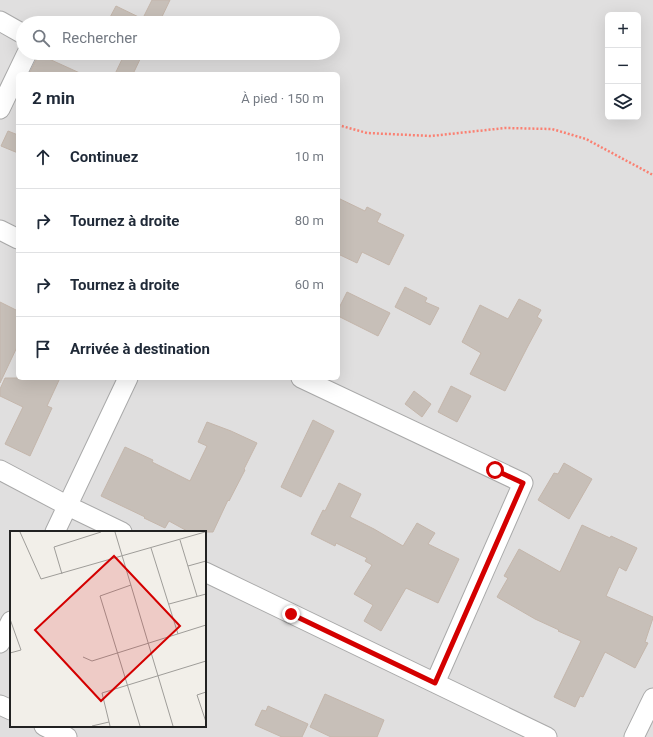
<!DOCTYPE html>
<html lang="fr">
<meta charset="utf-8">
<style>
body{margin:0;font-family:Roboto,sans-serif;background:#f6f6f7;color:#1f2937}
.controls{position:absolute;right:12px;top:12px;display:grid;overflow:hidden;border-radius:6px;box-shadow:0 4px 16px #0002}
.controls button{width:36px;height:36px;display:grid;place-items:center;padding:0;border:0;border-bottom:1px solid #e0e1e3;background:#fff;color:#1f2937;font:20px sans-serif}
.stop{position:absolute;width:12px;height:12px;margin:-9px;border:3px solid #d40000;border-radius:50%;background:#fff}
.stop.end{background:#d40000;border-color:#fff;box-shadow:0 1px 4px #0008}
.list{margin:0;padding:0;list-style:none}
h2{display:flex;justify-content:space-between;align-items:center;height:52px;margin:0;padding:0 16px;font-size:17px}
h2 small{font-size:13px;font-weight:400;color:#747a83}
.list li{display:grid;grid-template-columns:26px 1fr auto;gap:12px;align-items:center;box-sizing:border-box;height:64px;padding:0 16px;border-top:1px solid #e0e1e3}
.list b{display:block;font-size:15px;white-space:nowrap}
.list em{font-size:13px;font-style:normal;color:#747a83}
.icon{flex:none;width:22px;height:22px;fill:none;stroke:currentColor;stroke-width:2;stroke-linecap:round;stroke-linejoin:round}
.map{position:relative;flex:none;width:653px;height:737px;overflow:hidden}
.search{position:absolute;background:#fff;box-shadow:0 4px 16px #0002;left:16px;top:16px;width:324px;height:44px;display:flex;align-items:center;gap:10px;box-sizing:border-box;padding:0 14px;border-radius:22px;color:#747a83;font-size:15px}
.panel{position:absolute;background:#fff;box-shadow:0 4px 16px #0002;left:16px;top:72px;width:324px;height:308px;border-radius:6px}
.map>svg:first-child{display:block}
.residential{fill:#e0dfdf;fill-rule:evenodd}
.building{fill:#c7bfb8;stroke:#c4b6ab}
.lines{fill:none;stroke-linecap:round;stroke-linejoin:round}
.street-casing{stroke:#a9a9a9;stroke-width:21}
.path{stroke:#fa8072;stroke-width:2.5;stroke-dasharray:2 2;stroke-linecap:butt}
.street{stroke:#fff;stroke-width:19}
.route{stroke:#d40000;stroke-width:5}
.inset-road{fill:none;stroke:#9f9d99;stroke-width:1}
.view{fill:#d40000;fill-opacity:0.15;stroke:#d40000;stroke-width:2}
.inset-edge{fill:none;stroke:#222;stroke-width:2}
</style>
<div class="map">
<svg width="653" height="737" viewBox="0 0 653 737">
<rect width="100%" height="100%" fill="#f2efe9"/>
<!-- residential -->
<path class="residential" d="M 0,0 L 653,0 L 653,737 L 0,737 ZM 608,15 L 638,15 L 638,117 L 608,117 ZM 23,23 L 333,23 L 333,53 L 23,53 ZM 18,74 L 338,74 L 338,378 L 18,378 ZM 11,532 L 205,532 L 205,726 L 11,726 Z"/>
<!-- building -->
<path class="building" d="M 152,0 L 170,0 L 159,23 L 154,23 L 143,18 Z
M 116,6 L 151,23 L 107,23 Z
M 125,53 L 143,53 L 133,74 L 115,74 Z
M 38,54 L 82,74 L 29,74 L 37,58 Z
M 8,131 L 18,135 L 18,153 L 1,146 Z
M 338,198 L 365,211 L 367,207 L 381,214 L 377,222 L 404,235 L 389,265 L 362,252 L 357,263 L 338,254 Z
M 405,287 L 427,298 L 425,302 L 439,308 L 430,325 L 395,307 Z
M 347,292 L 390,313 L 378,336 L 338,316 L 338,310 Z
M 519,299 L 541,310 L 537,317 L 542,320 L 528,346 L 505,391 L 470,374 L 481,353 L 462,342 L 480,305 L 508,319 Z
M 0,302 L 18,311 L 18,345 L 0,383 Z
M 5,378 L 60,378 L 47,406 L 52,408 L 30,456 L 5,444 L 23,407 L 0,396 L 0,389 Z
M 451,386 L 471,396 L 457,422 L 438,412 Z
M 414,391 L 431,404 L 422,417 L 405,404 Z
M 313,420 L 334,431 L 301,497 L 281,487 Z
M 207,422 L 231,431 L 257,443 L 244,469 L 245,470 L 229,501 L 228,500 L 213,532 L 189,532 L 169,521 L 165,528 L 144,518 L 145,517 L 101,496 L 125,447 L 153,460 L 152,462 L 190,481 L 207,446 L 198,442 Z
M 564,463 L 592,479 L 569,519 L 538,500 L 554,473 L 558,474 Z
M 339,483 L 361,494 L 350,517 L 374,529 L 403,546 L 417,523 L 435,533 L 428,544 L 459,559 L 438,603 L 406,588 L 381,631 L 364,621 L 373,605 L 354,594 L 372,565 L 365,561 L 367,558 L 336,543 L 335,546 L 311,534 L 323,510 L 325,511 Z
M 582,525 L 610,538 L 611,536 L 637,548 L 626,571 L 619,567 L 606,596 L 653,617 L 653,618 L 645,642 L 648,643 L 635,668 L 605,652 L 583,697 L 580,696 L 575,707 L 554,697 L 581,641 L 558,631 L 559,630 L 535,619 L 497,597 L 508,578 L 504,576 L 519,549 L 560,572 Z
M 325,694 L 384,720 L 377,737 L 331,737 L 310,727 Z
M 268,706 L 308,724 L 302,737 L 282,737 L 255,725 L 262,710 L 266,711 Z"/>
<g class="lines">
<!-- street casing -->
<g class="street-casing">
<path id="street" d="M 0,21 L 23,34
M 0,109 L 27,53
M 0,230 L 18,239
M 301,378 L 523,483 L 435,683
M 0,470 L 68,506 L 122,532
M 55,532 L 128,378
M 205,572 L 547,737
M 0,643 L 11,621
M 0,705 L 11,710
M 44,726 L 67,737
M 634,737 L 653,698"/>
</g>
<!-- path -->
<path class="path" d="M 338,125 L 367,133 L 431,136 L 505,128 L 552,129 L 586,139 L 653,175"/>
<!-- street -->
<use href="#street" class="street"/>
</g>
<g class="lines">
<!-- route -->
<path class="route" d="M 291,614 L 435,683 L 523,483 L 495,470"/>
</g>
<!-- overview -->
<g transform="translate(10 531)">
<rect width="196" height="196" fill="#f2efe9"/>
<path class="inset-road" d="M 10,1 L 31,48 L 195,1M 105,1 L 163,195M 170,9 L 187,65M 141,17 L 168,103M 178,35 L 196,30M 52,43 L 44,16 L 91,1M 121,54 L 90,65 L 130,195M 159,73 L 196,63M 0,88 L 11,119 L 0,122M 73,126 L 82,130 L 196,94M 196,161 L 187,164 L 196,191M 82,195 L 99,191M 100,195 L 92,162 L 196,130"/>
<path class="view" d="M 104,25 L 170,95 L 91,170 L 25,99 Z"/>
<rect width="196" height="196" class="inset-edge"/>
</g>
</svg>
<div class="controls">
<button>+</button>
<button>−</button>
<button><svg class="icon" aria-label="layers" viewBox="0 0 24 24"><path d="M12 4l9 5-9 5-9-5zM3 14l9 5 9-5"/></svg></button>
</div>
<div class="stop" style="left:495px;top:470px"></div>
<div class="stop end" style="left:291px;top:614px"></div>
<div class="search"><svg class="icon" aria-label="search" viewBox="0 0 24 24"><circle cx="10" cy="10" r="6"/><path d="M15 15l6 6"/></svg>Rechercher</div>
<section class="panel">
<h2>2 min<small>À pied · 150 m</small></h2>
<ul class="list">
<li><svg class="icon" aria-label="ahead" viewBox="0 0 24 24"><path d="M12 20V5M6 11l6-6 6 6"/></svg><div><b>Continuez</b></div><em>10 m</em></li>
<li><svg class="icon" aria-label="right" viewBox="0 0 24 24"><path d="M7 20v-9h11M14 6l5 5-5 5"/></svg><div><b>Tournez à droite</b></div><em>80 m</em></li>
<li><svg class="icon" aria-label="right" viewBox="0 0 24 24"><path d="M7 20v-9h11M14 6l5 5-5 5"/></svg><div><b>Tournez à droite</b></div><em>60 m</em></li>
<li><svg class="icon" aria-label="arrive" viewBox="0 0 24 24"><path d="M6 21V4h12l-3 4 3 4H6"/></svg><div><b>Arrivée à destination</b></div></li>
</ul>
</section>
</div>
